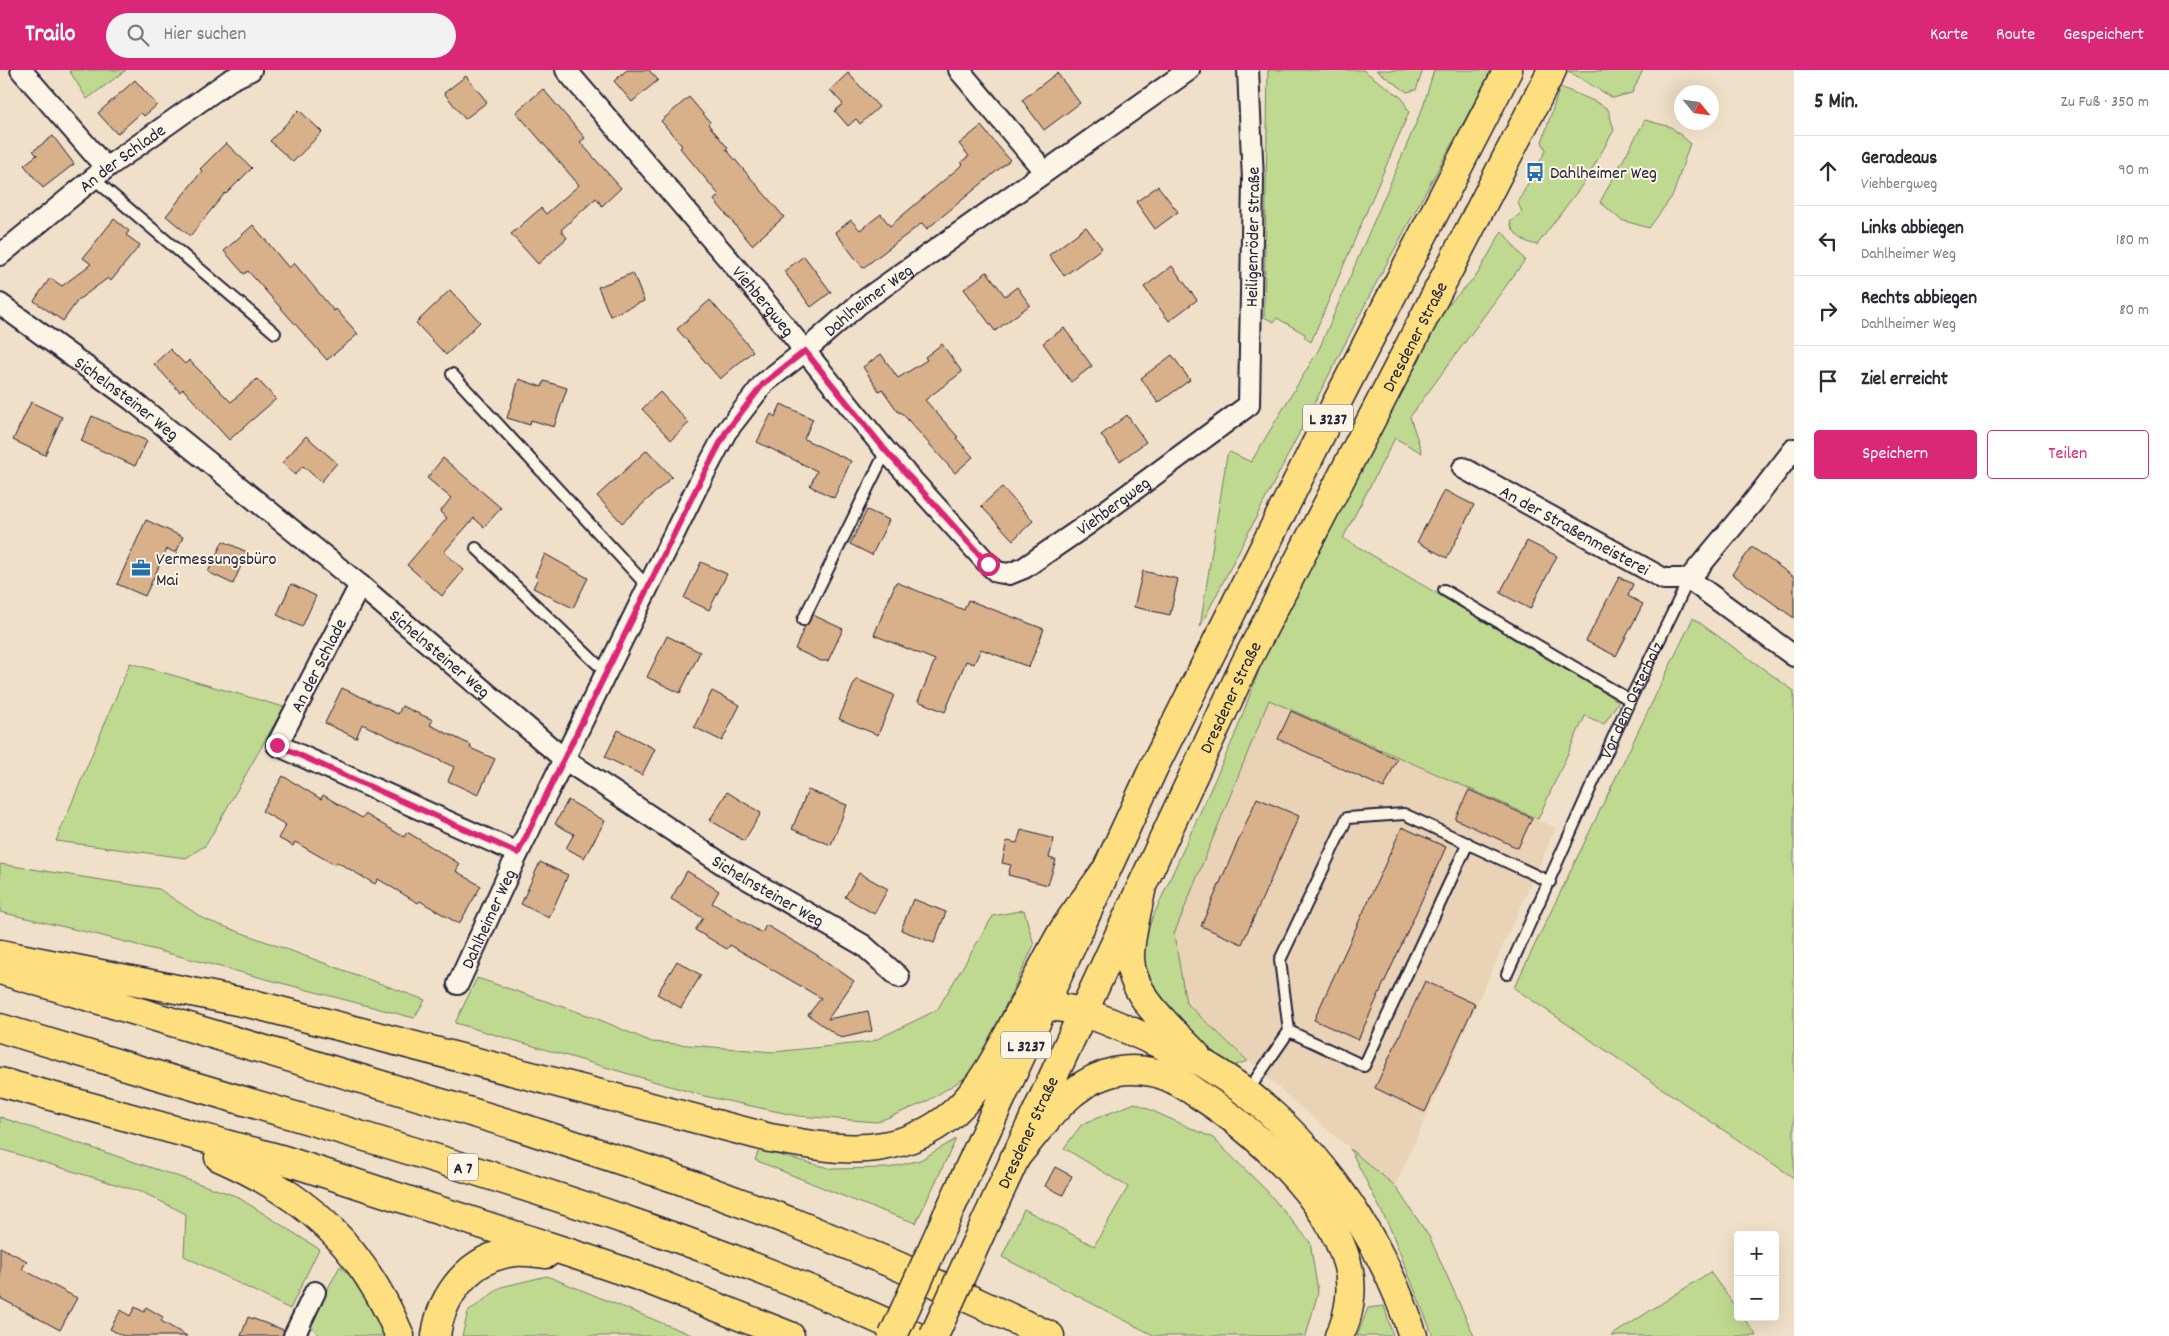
<!DOCTYPE html>
<html lang="de">
<meta charset="utf-8">
<style>
body{margin:0;font-family:Dekko,sans-serif;background:#f2f2f3;color:#2b2b33}
.controls{position:absolute;right:15px;bottom:15px;display:grid;overflow:hidden;border-radius:5px;box-shadow:0 5px 20px #0002}
.controls button{width:45px;height:45px;display:grid;place-items:center;padding:0;border:0;border-bottom:1px solid #e1e1e2;background:#fff;color:#2b2b33;font:25px sans-serif}
.compass{position:absolute;left:1674px;top:15px;width:45px;height:45px;border-radius:50%;background:#fff;box-shadow:0 5px 20px #0002;rotate:119deg}
.stop{position:absolute;width:15px;height:15px;margin:-11px;border:4px solid #db2777;border-radius:50%;background:#fff}
.stop.end{background:#db2777;border-color:#fff;box-shadow:0 1px 5px #0008}
.list{margin:0;padding:0;list-style:none}
h2{display:flex;justify-content:space-between;align-items:center;height:65px;margin:0;padding:0 20px;font-size:21px}
h2 small{font-size:16px;font-weight:400;color:#7c7c81}
.list li{display:grid;grid-template-columns:32px 1fr auto;gap:15px;align-items:center;box-sizing:border-box;height:70px;padding:0 20px;border-top:1px solid #e1e1e2}
.list b{display:block;font-size:19px;white-space:nowrap}
.list p{margin:0;font-size:16px;white-space:nowrap;color:#7c7c81}
.list em{font-size:16px;font-style:normal;color:#7c7c81}
.actions{display:flex;gap:10px;padding:15px 20px}
.actions a{flex:1;padding:11px 0;border:1px solid #db2777;border-radius:5px;text-align:center;font-size:18px;color:#db2777}
.actions .main{background:#db2777;color:#fff}
.icon{flex:none;width:28px;height:28px;fill:none;stroke:currentColor;stroke-width:2;stroke-linecap:round;stroke-linejoin:round}
.map{position:relative;flex:none;width:1794px;height:1266px;overflow:hidden}
header{display:flex;align-items:center;gap:30px;box-sizing:border-box;height:70px;padding:0 25px;background:#db2777;color:#fff}
header strong{font-size:24px}
nav{display:flex;gap:28px;margin-inline-start:auto;font-size:18px}
.search{width:350px;height:45px;background:#f2f2f3;display:flex;align-items:center;gap:12px;box-sizing:border-box;padding:0 18px;border-radius:28px;color:#7c7c81;font-size:19px}
main{display:flex}
aside{flex:1;background:#fff}
.map>svg:first-child{display:block}
.built{fill:#ead2b6}
.green{fill:#c0d990;stroke:#717e66}
.building{fill:#d8b089;stroke:#22223b}
.lines{fill:none;stroke-linecap:round;stroke-linejoin:round}
.service-casing{stroke:#22223b;stroke-width:14}
.minor-casing{stroke:#22223b;stroke-width:24}
.primary-casing{stroke:#22223b;stroke-width:31}
.motorway-casing{stroke:#22223b;stroke-width:31}
.service{stroke:#fcf5e5;stroke-width:10}
.minor{stroke:#fcf5e5;stroke-width:20}
.primary{stroke:#fedf80;stroke-width:28}
.motorway{stroke:#fedf80;stroke-width:28}
.primary-bridge-casing{stroke:#22223b;stroke-width:31;stroke-linecap:butt}
.primary-bridge{stroke:#fedf80;stroke-width:28}
.route{stroke:#db2777;stroke-width:6}
.labels{text-anchor:middle;stroke-width:4;stroke-linejoin:round;paint-order:stroke}
.shield{fill:#fcf5e5;stroke:#63616e;stroke-width:1}
.shield-label{font-size:16px;font-weight:bold;fill:#22223b}
.street-label{font-size:18px;fill:#22223b;stroke:#fcf5e5}
.poi-label{font-size:18px;fill:#22223b;stroke:#fcf5e5;text-anchor:start}
</style>
<header>
<strong>Trailo</strong>
<div class="search"><svg class="icon" aria-label="search" viewBox="0 0 24 24"><circle cx="10" cy="10" r="6"/><path d="M15 15l6 6"/></svg>Hier suchen</div>
<nav><a>Karte</a><a>Route</a><a>Gespeichert</a></nav>
</header>
<main>
<div class="map">
<svg width="1794" height="1266" viewBox="0 0 1794 1266">
<rect width="100%" height="100%" fill="#f1e0c9"/>
<filter id="ink" filterUnits="userSpaceOnUse"><feTurbulence type="fractalNoise" baseFrequency=".02" numOctaves="2"/><feDisplacementMap in="SourceGraphic" scale="10" xChannelSelector="R" yChannelSelector="G"/><feConvolveMatrix kernelMatrix="1 2 1 2 8 2 1 2 1" color-interpolation-filters="sRGB"/></filter>
<g filter="url(#ink)">
<!-- built -->
<path class="built" d="M 1269,630 L 1556,758 L 1395,1116 L 1293,1031 L 1186,933 L 1174,864 Z"/>
<!-- green -->
<path class="green" d="M 69,0 L 126,0 L 87,29 Z
M 1268,0 L 1363,0 L 1402,28 L 1409,42 L 1311,272 L 1305,268 L 1305,264 L 1277,248 L 1274,252 L 1264,247 Z
M 1376,0 L 1423,0 L 1416,20 L 1407,22 Z
M 1434,0 L 1492,0 L 1374,217 L 1200,557 L 1227,385 L 1230,382 L 1251,392 L 1319,279 L 1423,37 Z
M 1643,0 L 1632,23 L 1613,28 L 1568,1 Z
M 1560,17 L 1594,31 L 1608,39 L 1614,60 L 1586,110 L 1537,175 C 1524,172 1514,166 1510,152 L 1522,142 L 1518,133 L 1530,109 L 1533,110 L 1541,96 L 1538,95 L 1546,80 L 1542,72 Z
M 1645,50 L 1671,57 L 1690,73 L 1673,125 L 1649,158 L 1621,150 L 1600,132 Z
M 1502,161 L 1525,190 L 1410,347 L 1422,383 L 1395,368 L 1343,468 L 1619,631 L 1604,654 L 1585,646 L 1538,749 L 1269,630 L 1174,864 L 1186,933 L 1248,991 L 1230,997 C 1210,978 1146,925 1140,901 C 1136,887 1147,862 1152,849 L 1235,665 L 1262,592 L 1444,239 L 1477,205 Z
M 1693,548 L 1794,621 L 1794,1108 L 1514,918 Z
M 130,593 L 284,637 L 206,775 L 186,788 L 56,771 Z
M 0,794 L 159,819 L 204,849 L 425,930 L 414,948 L 99,865 L 0,842 Z
M 1024,840 L 1034,875 L 974,1002 L 926,1032 L 877,1052 L 798,1046 L 704,1026 L 455,953 L 477,908 L 593,947 L 652,972 L 773,982 L 871,972 L 937,940 L 993,846 Z
M 1135,1033 L 1213,1068 L 1266,1120 L 1310,1172 L 1318,1222 L 1306,1266 L 1155,1266 L 1002,1187 L 1024,1139 L 1094,1176 L 1128,1117 L 1064,1078 L 1082,1054 Z
M 0,1047 L 236,1126 L 319,1179 L 290,1239 L 184,1186 L 186,1144 L 144,1123 L 0,1079 Z
M 956,1069 L 916,1153 L 860,1133 L 755,1090 L 759,1080 L 833,1099 L 889,1098 L 920,1090 Z
M 1350,1079 L 1395,1116 L 1430,1168 L 1474,1266 L 1433,1266 L 1390,1158 Z
M 340,1196 L 367,1223 L 387,1266 L 320,1266 L 309,1253 Z
M 1710,1202 L 1738,1240 L 1738,1247 L 1743,1247 L 1757,1266 L 1611,1266 Z
M 547,1206 L 694,1266 L 462,1266 L 468,1242 L 501,1217 Z
M 1384,1236 L 1393,1266 L 1357,1266 L 1368,1238 Z"/>
<!-- building -->
<path class="building" d="M 627,0 L 649,0 L 658,10 L 632,32 L 614,11 Z
M 848,3 L 879,37 L 860,54 L 856,49 L 848,56 L 835,41 L 843,34 L 830,20 Z
M 1057,3 L 1080,33 L 1044,60 L 1022,30 Z
M 466,6 L 487,32 L 465,49 L 444,23 Z
M 135,10 L 157,35 L 144,46 L 141,43 L 117,64 L 98,43 Z
M 543,19 L 585,68 L 580,72 L 621,118 L 602,136 L 596,128 L 561,160 L 567,168 L 538,194 L 511,164 L 541,138 L 546,144 L 579,115 L 516,42 Z
M 689,27 L 710,52 L 708,54 L 728,78 L 726,79 L 784,147 L 752,175 L 714,130 L 719,125 L 680,78 L 682,76 L 661,51 Z
M 299,40 L 322,62 L 293,92 L 270,71 Z
M 981,56 L 1010,90 L 927,159 L 922,153 L 863,198 L 835,162 L 851,150 L 860,160 L 881,144 L 890,156 L 963,94 L 961,92 L 969,86 L 959,74 Z
M 53,66 L 74,94 L 43,118 L 24,95 L 37,85 L 33,81 Z
M 226,73 L 252,98 L 226,124 L 225,123 L 190,166 L 166,146 L 202,101 L 200,99 Z
M 1158,116 L 1178,142 L 1155,159 L 1136,132 Z
M 114,149 L 129,161 L 126,165 L 140,175 L 111,211 L 108,208 L 78,230 L 63,251 L 34,231 L 50,208 L 62,216 L 91,194 L 83,188 Z
M 253,155 L 289,198 L 294,193 L 334,241 L 336,239 L 358,264 L 327,290 L 248,201 L 244,204 L 224,181 Z
M 1086,157 L 1102,178 L 1064,206 L 1049,185 Z
M 804,186 L 831,222 L 811,237 L 784,201 Z
M 1172,196 L 1197,230 L 1169,251 L 1144,217 Z
M 987,202 L 1005,226 L 1017,217 L 1030,235 L 995,261 L 964,219 Z
M 633,203 L 644,231 L 610,246 L 598,217 Z
M 450,220 L 480,252 L 446,285 L 416,253 Z
M 710,230 L 753,281 L 720,309 L 677,259 Z
M 1064,258 L 1092,296 L 1071,312 L 1043,273 Z
M 942,274 L 962,302 L 925,330 L 958,367 L 956,368 L 973,387 L 955,403 L 901,342 L 899,343 L 882,319 L 879,321 L 863,297 L 881,284 L 898,308 L 927,290 L 925,287 Z
M 170,279 L 185,294 L 189,290 L 231,332 L 257,309 L 276,329 L 229,370 L 183,319 L 180,322 L 154,294 Z
M 1172,285 L 1190,310 L 1158,333 L 1141,308 Z
M 519,309 L 542,317 L 544,311 L 567,318 L 554,357 L 531,350 L 530,355 L 507,348 Z
M 660,322 L 689,353 L 671,370 L 642,339 Z
M 31,332 L 62,347 L 45,385 L 13,370 Z
M 781,334 L 813,349 L 804,369 L 851,391 L 834,428 L 810,416 L 817,401 L 757,372 L 771,344 L 775,347 Z
M 1127,345 L 1146,372 L 1120,391 L 1101,365 Z
M 92,346 L 147,371 L 135,396 L 81,371 Z
M 306,366 L 337,393 L 321,412 L 303,396 L 295,405 L 282,393 Z
M 647,380 L 672,407 L 622,453 L 597,426 Z
M 443,388 L 501,438 L 484,457 L 474,448 L 444,482 L 464,500 L 442,526 L 407,495 L 447,448 L 440,442 L 451,428 L 427,408 Z
M 1002,417 L 1033,451 L 1013,470 L 981,436 Z
M 1444,420 L 1474,435 L 1447,488 L 1417,472 Z
M 867,440 L 889,450 L 872,485 L 850,474 Z
M 146,450 L 183,467 L 176,483 L 167,479 L 145,526 L 117,514 Z
M 223,471 L 247,482 L 233,514 L 208,502 Z
M 1527,471 L 1557,486 L 1530,539 L 1500,523 Z
M 1752,477 L 1794,507 L 1794,548 L 1732,504 Z
M 545,484 L 588,508 L 573,538 L 533,518 L 538,508 L 535,506 Z
M 701,492 L 727,504 L 709,540 L 684,528 Z
M 1143,501 L 1178,509 L 1170,545 L 1134,537 Z
M 1619,507 L 1633,514 L 1628,526 L 1643,534 L 1616,586 L 1586,571 Z
M 896,512 L 964,540 L 968,530 L 1044,559 L 1029,597 L 981,579 L 974,594 L 966,591 L 945,642 L 918,631 L 935,590 L 874,565 Z
M 291,514 L 316,526 L 302,557 L 277,545 Z
M 813,545 L 843,559 L 828,591 L 821,591 L 795,579 L 805,556 Z
M 667,566 L 700,582 L 680,623 L 647,607 Z
M 856,609 L 894,625 L 878,665 L 839,649 Z
M 342,618 L 398,644 L 402,636 L 433,650 L 430,655 L 471,675 L 470,678 L 495,689 L 478,725 L 448,711 L 454,697 L 362,654 L 356,668 L 325,653 Z
M 712,621 L 740,635 L 722,671 L 694,657 Z
M 1291,641 L 1397,689 L 1384,718 L 1278,669 Z
M 618,660 L 655,679 L 642,705 L 605,687 Z
M 283,706 L 321,729 L 323,725 L 362,748 L 365,744 L 404,767 L 407,762 L 460,794 L 456,801 L 481,816 L 459,854 L 420,831 L 418,833 L 378,809 L 375,814 L 337,792 L 335,795 L 295,772 L 293,776 L 278,768 L 286,755 L 262,741 Z
M 808,720 L 847,735 L 831,775 L 792,759 Z
M 1469,720 L 1532,748 L 1518,778 L 1455,749 Z
M 727,722 L 761,743 L 744,771 L 710,750 Z
M 1257,728 L 1299,746 L 1242,874 L 1201,856 Z
M 568,730 L 605,751 L 584,788 L 566,778 L 574,764 L 555,754 Z
M 1402,757 L 1446,777 L 1358,970 L 1314,950 Z
M 1021,760 L 1054,769 L 1049,788 L 1056,790 L 1048,815 L 1008,805 L 1011,795 L 1002,793 L 1007,771 L 1017,773 Z
M 540,792 L 568,805 L 549,848 L 521,834 Z
M 687,801 L 719,821 L 712,833 L 762,863 L 766,855 L 817,885 L 854,911 L 828,949 L 868,941 L 872,961 L 841,968 L 808,945 L 821,928 L 730,875 L 727,879 L 695,860 L 703,848 L 671,829 Z
M 859,803 L 888,819 L 874,844 L 845,827 Z
M 913,829 L 946,842 L 934,873 L 901,860 Z
M 677,891 L 701,905 L 681,938 L 657,924 Z
M 1425,911 L 1475,934 L 1425,1042 L 1375,1018 Z
M 1055,1097 L 1072,1106 L 1063,1125 L 1045,1116 Z
M 0,1177 L 27,1191 L 22,1199 L 77,1228 L 60,1260 L 0,1228 Z
M 135,1237 L 144,1242 L 146,1237 L 163,1247 L 161,1251 L 187,1266 L 123,1266 L 110,1259 L 121,1240 L 130,1246 Z
M 248,1247 L 284,1260 L 282,1266 L 241,1266 Z"/>
<g class="lines">
<!-- service casing -->
<g class="service-casing">
<g id="service">
<path d="M 94,109 L 275,263"/>
<path d="M 452,304 L 648,517"/>
<path d="M 476,478 L 596,593 L 607,601"/>
<path d="M 1444,520 L 1630,630"/>
<path d="M 803,550 L 886,381"/>
<path d="M 1468,773 L 1364,996 L 1289,961 L 1280,890 L 1347,748 L 1404,744 L 1550,812"/>
<path id="s1" d="M 1507,904 L 1630,630 L 1689,509"/>
<path d="M 1247,1022 L 1289,961"/>
</g>
</g>
<!-- minor casing -->
<g class="minor-casing">
<g id="minor">
<path d="M 21,0 L 106,98"/>
<path id="s2" d="M 566,0 L 767,234 L 886,381 L 988,494 L 997,502 L 1009,504 L 1024,498 L 1088,454 L 1249,335 L 1253,110 L 1248,0"/>
<path d="M 959,0 L 1044,101"/>
<path id="s3" d="M 0,185 L 106,98 L 230,10 L 251,0"/>
<path id="s4" d="M 0,234 L 132,330 L 360,515 L 564,689 L 730,799 L 863,875 L 899,907"/>
<path id="s5" d="M 1463,398 L 1664,509 L 1689,509"/>
<path d="M 1689,509 L 1754,431 L 1794,379"/>
<path d="M 1689,509 L 1794,586"/>
<path d="M 360,515 L 277,675 L 518,783"/>
<path id="s6" d="M 458,914 L 518,783 L 696,419 L 726,362 L 764,313 L 805,281 L 859,234 L 1189,0"/>
<path d="M 294,1266 L 315,1222"/>
</g>
</g>
<!-- primary casing -->
<g class="primary-casing">
<g id="primary">
<path d="M 947,1146 L 1153,699 L 1337,332 L 1508,0"/>
<path id="s7" d="M 981,1162 L 1245,594 L 1552,0"/>
</g>
</g>
<!-- motorway casing -->
<g class="motorway-casing">
<path id="motorway" d="M 1142,816 C 1138,838 1131,862 1130,884 C 1128,924 1171,958 1196,985
M 0,884 L 257,935 L 770,1068 C 808,1074 846,1083 883,1076 C 953,1064 982,1016 1011,959 C 1026,930 1041,900 1057,871 C 1070,847 1089,825 1104,803
M 0,900 L 514,1055 L 677,1109 L 792,1152 L 898,1196 L 1050,1266
M 1044,935 C 1058,937 1072,939 1085,943 C 1113,952 1140,965 1166,977 C 1179,982 1192,987 1204,994 C 1304,1053 1378,1157 1413,1266
M 0,958 C 116,993 233,1028 349,1062 C 541,1120 733,1180 915,1266
M 0,1012 L 284,1090 L 579,1186 L 641,1207 L 790,1266
M 219,1087 C 308,1126 362,1176 400,1266
M 1014,1089 C 1040,1059 1065,1018 1104,1005 C 1119,999 1136,999 1152,1002 C 1169,1005 1183,1014 1196,1023 C 1252,1058 1329,1128 1347,1193 C 1354,1216 1350,1245 1339,1266
M 436,1266 C 441,1225 471,1186 515,1182 C 525,1181 536,1183 546,1184"/>
</g>
<!-- service -->
<use href="#service" class="service"/>
<!-- minor -->
<use href="#minor" class="minor"/>
<!-- primary -->
<use href="#primary" class="primary"/>
<!-- motorway -->
<use href="#motorway" class="motorway"/>
<!-- primary-bridge casing -->
<g class="primary-bridge-casing">
<path id="primary-bridge" d="M 893,1266 L 947,1146
M 934,1266 L 981,1162"/>
</g>
<!-- primary-bridge -->
<use href="#primary-bridge" class="primary-bridge"/>
</g>
</g>
<g class="lines" filter="url(#ink)">
<!-- route -->
<path class="route" d="M 277,675 L 518,783 L 696,419 L 726,362 L 764,313 L 805,281 L 886,381 L 988,494"/>
</g>
<!-- icons -->
<defs>
<g id="bus-bare" transform="scale(1.5)"><path d="M-5-6H5V4H4V6H2V4H-2V6H-4V4H-5ZM-3.5-4V0h7V-4ZM-3.5 1.2v1.5H-2V1.2ZM2 1.2v1.5H3.5V1.2Z" fill="#1f6fb2" stroke="#fcf5e5" stroke-width="2.5" paint-order="stroke"/></g>
<g id="office-bare" transform="scale(1.5)"><path d="M-6-3h4V-5.5h4V-3h4V5H-6ZM-1-4.5V-3h2v-1.5ZM-6 0V1H6V0Z" fill="#1f6fb2" stroke="#fcf5e5" stroke-width="2.5" paint-order="stroke"/></g>
</defs>
<g fill-rule="evenodd">
<use href="#bus-bare" x="1535" y="102"/>
<use href="#office-bare" x="141" y="498"/>
</g>
<g class="labels">
<!-- shield labels -->
<g class="shield">
<rect x="1303" y="334.5" width="50" height="27" rx="4"/>
<rect x="1001" y="961.5" width="50" height="27" rx="4"/>
<rect x="448" y="1083.5" width="30" height="27" rx="4"/>
</g>
<g class="shield-label">
<text x="1328" y="354">L 3237</text>
<text x="1026" y="981">L 3237</text>
<text x="463" y="1103">A 7</text>
</g>
<!-- street labels -->
<g class="street-label">
<text dy="6" stroke="none"><textPath href="#s3" startOffset="156">An der Schlade</textPath></text>
<text dy="6" stroke="none"><textPath href="#s2" startOffset="1136">Heiligenröder Straße</textPath></text>
<text dy="6" stroke="none"><textPath href="#s6" startOffset="809">Dahlheimer Weg</textPath></text>
<text dy="6" stroke="none"><textPath href="#s2" startOffset="304">Viehbergweg</textPath></text>
<text dy="6" stroke="none"><textPath href="#s7" startOffset="995">Dresdener Straße</textPath></text>
<text dy="6" stroke="none"><textPath href="#s4" startOffset="158">Sichelnsteiner Weg</textPath></text>
<text dy="6" stroke="none"><textPath href="#s2" startOffset="799">Viehbergweg</textPath></text>
<text dy="6" stroke="none"><textPath href="#s5" startOffset="128">An der Straßenmeisterei</textPath></text>
<text dy="6" stroke="none"><textPath href="#s4" startOffset="562">Sichelnsteiner Weg</textPath></text>
<text transform="translate(318 595) rotate(-63)" y="6">An der Schlade</text>
<text dy="6" stroke="none"><textPath href="#s7" startOffset="590">Dresdener Straße</textPath></text>
<text dy="6" stroke="none"><textPath href="#s1" startOffset="301">Vor dem Osterholz</textPath></text>
<text dy="6" stroke="none"><textPath href="#s4" startOffset="968">Sichelnsteiner Weg</textPath></text>
<text dy="6" stroke="none"><textPath href="#s6" startOffset="72">Dahlheimer Weg</textPath></text>
<text dy="6" stroke="none"><textPath href="#s7" startOffset="110">Dresdener Straße</textPath></text>
</g>
<!-- poi labels -->
<g class="poi-label">
<text x="1550" y="108">Dahlheimer Weg</text>
<text x="156" y="494">Vermessungsbüro<tspan x="156" dy="21">Mai</tspan></text>
</g>
</g>
</svg>
<div class="controls">
<button>+</button>
<button>−</button>
</div>
<svg class="compass" viewBox="-18 -18 36 36"><path d="M0-13l5 13h-10z" fill="#e53935"/><path d="M0 13l5-13h-10z" fill="#7c7c81"/></svg>
<div class="stop" style="left:988px;top:494px"></div>
<div class="stop end" style="left:277px;top:675px"></div>
</div>
<aside>
<h2>5 Min.<small>Zu Fuß · 350 m</small></h2>
<ul class="list">
<li><svg class="icon" aria-label="ahead" viewBox="0 0 24 24"><path d="M12 20V5M6 11l6-6 6 6"/></svg><div><b>Geradeaus</b><p>Viehbergweg</p></div><em>90 m</em></li>
<li><svg class="icon" aria-label="left" viewBox="0 0 24 24"><path d="M17 20v-9H6M10 6l-5 5 5 5"/></svg><div><b>Links abbiegen</b><p>Dahlheimer Weg</p></div><em>180 m</em></li>
<li><svg class="icon" aria-label="right" viewBox="0 0 24 24"><path d="M7 20v-9h11M14 6l5 5-5 5"/></svg><div><b>Rechts abbiegen</b><p>Dahlheimer Weg</p></div><em>80 m</em></li>
<li><svg class="icon" aria-label="arrive" viewBox="0 0 24 24"><path d="M6 21V4h12l-3 4 3 4H6"/></svg><div><b>Ziel erreicht</b></div></li>
</ul>
<div class="actions"><a class="main">Speichern</a><a>Teilen</a></div>
</aside>
</main>
